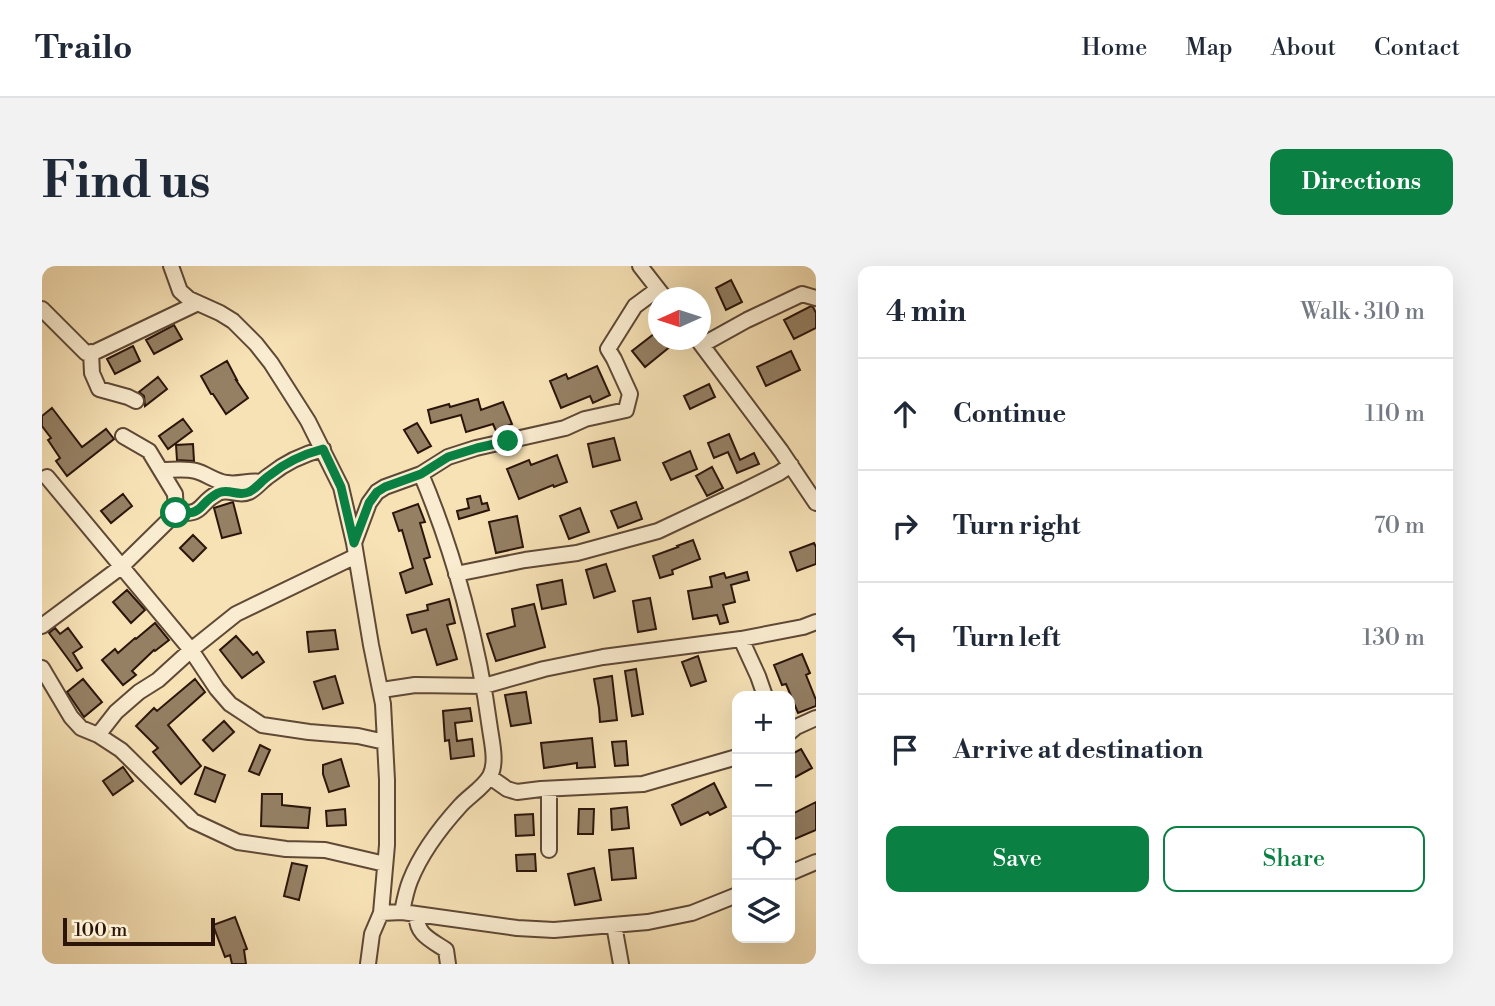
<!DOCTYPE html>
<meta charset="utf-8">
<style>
body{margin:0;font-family:"Libre Bodoni",serif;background:#f2f2f3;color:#1f2937}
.controls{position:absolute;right:21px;bottom:21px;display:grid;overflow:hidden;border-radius:14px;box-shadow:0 7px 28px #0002}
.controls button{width:63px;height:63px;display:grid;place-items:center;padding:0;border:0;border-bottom:2px solid #e0e1e3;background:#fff;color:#1f2937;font:35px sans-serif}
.compass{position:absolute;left:606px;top:21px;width:63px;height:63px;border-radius:50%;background:#fff;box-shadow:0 7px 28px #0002;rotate:267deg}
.scale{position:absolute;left:21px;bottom:18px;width:152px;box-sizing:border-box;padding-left:7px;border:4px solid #2b150b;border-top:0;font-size:19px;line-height:24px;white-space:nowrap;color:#2b150b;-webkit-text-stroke:5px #faecd0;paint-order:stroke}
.stop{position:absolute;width:21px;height:21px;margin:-16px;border:5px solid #0b8043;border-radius:50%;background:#fff}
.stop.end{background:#0b8043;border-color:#fff;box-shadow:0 2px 7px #0008}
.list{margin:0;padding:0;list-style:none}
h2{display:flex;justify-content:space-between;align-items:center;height:91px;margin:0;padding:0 28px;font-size:30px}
h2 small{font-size:23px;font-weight:400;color:#747a83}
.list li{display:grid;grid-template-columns:46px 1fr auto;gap:21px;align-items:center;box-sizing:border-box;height:112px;padding:0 28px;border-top:2px solid #e0e1e3}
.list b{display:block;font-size:26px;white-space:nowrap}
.list em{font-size:23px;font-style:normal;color:#747a83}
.actions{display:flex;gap:14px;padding:21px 28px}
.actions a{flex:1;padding:16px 0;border:2px solid #0b8043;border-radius:14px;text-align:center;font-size:24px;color:#0b8043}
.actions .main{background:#0b8043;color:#fff}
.icon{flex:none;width:38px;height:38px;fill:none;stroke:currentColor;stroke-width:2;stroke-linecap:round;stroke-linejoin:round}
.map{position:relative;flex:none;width:774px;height:698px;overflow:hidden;border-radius:14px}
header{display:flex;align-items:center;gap:42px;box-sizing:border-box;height:98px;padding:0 35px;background:#fff;border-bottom:2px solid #e0e1e3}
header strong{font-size:33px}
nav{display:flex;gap:38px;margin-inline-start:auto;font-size:24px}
.intro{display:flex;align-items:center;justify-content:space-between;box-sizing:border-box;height:168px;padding:0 42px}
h1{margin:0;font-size:49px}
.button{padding:18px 32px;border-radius:14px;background:#0b8043;color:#fff;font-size:24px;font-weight:700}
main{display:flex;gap:42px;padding:0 42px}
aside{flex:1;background:#fff;border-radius:14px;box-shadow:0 7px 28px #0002}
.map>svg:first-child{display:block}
.building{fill:#958064;stroke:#2b150b;stroke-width:2}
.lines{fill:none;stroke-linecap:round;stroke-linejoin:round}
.minor-casing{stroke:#5e4836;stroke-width:18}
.minor{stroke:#faecd0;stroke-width:14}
.route{stroke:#0b8043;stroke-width:9}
</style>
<header>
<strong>Trailo</strong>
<nav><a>Home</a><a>Map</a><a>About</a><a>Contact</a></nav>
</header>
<div class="intro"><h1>Find us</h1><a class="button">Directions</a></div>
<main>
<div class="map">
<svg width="774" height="698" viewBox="0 0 774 698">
<rect width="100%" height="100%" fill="#f7e2b6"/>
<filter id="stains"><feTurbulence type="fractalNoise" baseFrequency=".00286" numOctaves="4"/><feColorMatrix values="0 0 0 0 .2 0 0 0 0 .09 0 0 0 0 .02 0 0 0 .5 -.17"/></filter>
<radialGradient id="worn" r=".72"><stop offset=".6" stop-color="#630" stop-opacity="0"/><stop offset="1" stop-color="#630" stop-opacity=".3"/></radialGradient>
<!-- building -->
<path class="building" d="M 689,14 L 700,36 L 684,44 L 674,22 Z
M 769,40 L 771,41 L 774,47 L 774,62 L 752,73 L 742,54 Z
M 132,59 L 140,73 L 112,88 L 104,74 Z
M 617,64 L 617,74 L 626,74 L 630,79 L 603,101 L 590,85 Z
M 91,80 L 98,95 L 73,108 L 65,93 Z
M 749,85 L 758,104 L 724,120 L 715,101 Z
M 185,95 L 195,114 L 194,114 L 206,132 L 184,148 L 171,128 L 169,128 L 159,110 Z
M 555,100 L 568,129 L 551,137 L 548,130 L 519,142 L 508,115 L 524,108 L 526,113 Z
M 116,111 L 125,123 L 103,140 L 102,130 L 97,126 Z
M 667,118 L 673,131 L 648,143 L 642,130 Z
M 436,133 L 439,144 L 461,136 L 470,158 L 454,165 L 451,158 L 424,166 L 419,149 L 389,157 L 386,144 L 407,138 L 408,141 Z
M 10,142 L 40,181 L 64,163 L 72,173 L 25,210 L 14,195 L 18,192 L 6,174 L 9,172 L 0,160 L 0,150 Z
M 141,153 L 150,165 L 126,183 L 117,170 Z
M 375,157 L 389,180 L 376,187 L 362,164 Z
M 687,168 L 698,194 L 712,187 L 717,198 L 695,207 L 686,186 L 672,192 L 666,177 Z
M 572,172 L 578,194 L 551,201 L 546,178 Z
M 151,178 L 152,195 L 135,194 L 134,179 Z
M 648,185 L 655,203 L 629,214 L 621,197 Z
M 515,189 L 525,216 L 512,221 L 511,219 L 477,233 L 465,203 L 487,194 L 489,199 Z
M 670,201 L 681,222 L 665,230 L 654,210 Z
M 81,228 L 90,240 L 69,257 L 59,245 Z
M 438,230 L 440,238 L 445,237 L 447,244 L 417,253 L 415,245 L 427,242 L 425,233 Z
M 191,236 L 199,267 L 180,272 L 172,242 Z
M 594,236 L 600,253 L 576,262 L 569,245 Z
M 376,238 L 383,256 L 378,257 L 388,291 L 382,293 L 390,318 L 364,327 L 358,307 L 371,302 L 360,264 L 357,265 L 351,247 Z
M 538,242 L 547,266 L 527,273 L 518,250 Z
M 475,250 L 481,281 L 454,287 L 447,256 Z
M 151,269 L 164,282 L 151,295 L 138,282 Z
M 651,274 L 658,293 L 630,304 L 631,308 L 618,312 L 611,290 L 636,281 L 635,280 Z
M 772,277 L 774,281 L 774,298 L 755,305 L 748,286 Z
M 564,298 L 573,325 L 552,332 L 544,304 Z
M 705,306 L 707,314 L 689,319 L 693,336 L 681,339 L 686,356 L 678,358 L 675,349 L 651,353 L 646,325 L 670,321 L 668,311 L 682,307 L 684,312 Z
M 520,314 L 524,338 L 500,343 L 495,319 Z
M 85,324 L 103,344 L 89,357 L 71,336 Z
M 608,332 L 614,363 L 596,366 L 591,335 Z
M 407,333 L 413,357 L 405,359 L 415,393 L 395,399 L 384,363 L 370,367 L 365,349 L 386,344 L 385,339 Z
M 492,338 L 503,381 L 454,395 L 445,368 L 473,360 L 470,343 Z
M 113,357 L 127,374 L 113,385 L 112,384 L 90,405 L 94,409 L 81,419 L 60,394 L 73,383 L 76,387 L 93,372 L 94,373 Z
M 13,362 L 18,368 L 26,362 L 40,381 L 31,387 L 40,402 L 35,405 L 7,367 Z
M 293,364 L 296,383 L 267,386 L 265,366 Z
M 194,370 L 211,389 L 215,386 L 222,396 L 200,412 L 178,384 Z
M 760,388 L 768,407 L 764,409 L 774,434 L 774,440 L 756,447 L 744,418 L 740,419 L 732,399 Z
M 656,390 L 664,415 L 649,420 L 640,396 Z
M 594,403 L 601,448 L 590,450 L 583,405 Z
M 293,410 L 301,437 L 281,443 L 272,416 Z
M 570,410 L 575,454 L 558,456 L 557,442 L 552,413 Z
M 41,413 L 60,436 L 42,451 L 25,426 Z
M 153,413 L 163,426 L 126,459 L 159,500 L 139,518 L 111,486 L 116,482 L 94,460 L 112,442 L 115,445 Z
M 484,426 L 489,457 L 469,460 L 463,429 Z
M 428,442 L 430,455 L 413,457 L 415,475 L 430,473 L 432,490 L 409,493 L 407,474 L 403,475 L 401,445 Z
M 182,455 L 192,466 L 171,485 L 161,474 Z
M 550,472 L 553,501 L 535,502 L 535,497 L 502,502 L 499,477 Z
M 584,475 L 586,499 L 573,500 L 570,476 Z
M 218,479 L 228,484 L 217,509 L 207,505 Z
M 759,483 L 770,502 L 748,514 L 748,489 Z
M 299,493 L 307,520 L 287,526 L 281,508 L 281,499 Z
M 81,501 L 91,515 L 71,529 L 61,515 Z
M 163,501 L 183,509 L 173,536 L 153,528 Z
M 672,517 L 684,541 L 668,549 L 666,546 L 639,559 L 630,539 Z
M 220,528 L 240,528 L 240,539 L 268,542 L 266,562 L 219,560 Z
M 774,536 L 774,564 L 748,575 L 748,549 Z
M 585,541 L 587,562 L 570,564 L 569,543 Z
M 303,543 L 304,559 L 285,560 L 284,545 Z
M 537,543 L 552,543 L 551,568 L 536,568 Z
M 491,548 L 492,569 L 474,570 L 473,549 Z
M 591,582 L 594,612 L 570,614 L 567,584 Z
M 493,588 L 494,605 L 475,605 L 474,589 Z
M 250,597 L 265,600 L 257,634 L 242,630 Z
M 552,602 L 559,634 L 533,639 L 526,608 Z
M 193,651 L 205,683 L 202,684 L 204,698 L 190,698 L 188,689 L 183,691 L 171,659 Z"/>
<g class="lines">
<!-- minor casing -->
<g class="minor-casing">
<path id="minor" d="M 129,0 L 138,25 L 147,33 L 178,47 L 191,55 L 214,78 L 229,97 L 266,155 L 299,221 L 312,277 L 329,379 L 341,438 L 345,514 L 345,579 L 339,647
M 598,0 L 623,32
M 0,43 L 44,87 L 53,86 L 156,37
M 656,74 L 739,185 L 774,237
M 660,79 L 705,54 L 760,28 L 774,32
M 49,86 L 50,107 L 57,123 L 86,131 L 94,135
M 120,204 C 131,204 143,202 154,205 C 165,208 174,216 185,217 C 197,219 207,214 219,216
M 5,211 L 149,384 L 194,348 L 314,290
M 134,247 C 164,249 155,238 176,227 C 187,222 196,231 207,226 C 215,222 220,214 228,209 C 244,196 262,188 281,183
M 312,277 L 327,237 L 335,226 L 343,221 L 379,208 L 406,191 L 434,182 L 523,162 L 543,153 L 584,144 L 588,128 L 572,93 L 566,83 L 593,40 L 616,23
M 414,308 L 483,294 L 535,287 L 616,265 L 703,224 L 737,207 L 749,199
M 0,360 L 79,301 L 134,247 L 133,228 L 107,185 L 81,170
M 699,373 L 716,410 L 723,430
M 0,402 L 29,451 L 39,462 L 56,469 L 79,484 L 151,555 L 196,576 L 244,583 L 283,584 L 343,598
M 340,424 L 373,419 L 442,420 L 502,403 L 561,391 L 699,373 L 761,361 L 774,356
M 748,466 L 754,461 L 774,452
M 56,469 L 74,446 L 97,426 L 116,414 L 149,384 L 175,423 L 188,438 L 220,459 L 267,466 L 316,470 L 343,476
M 448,511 L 465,523 L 475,526 L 499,523 L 601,518 L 695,491
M 507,523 L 507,584
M 748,607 L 774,596
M 360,646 C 362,636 364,625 368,615 C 379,587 398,562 418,540 C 427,530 441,522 448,510 C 455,497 450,477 448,463 C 437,379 412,286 379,208
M 375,648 C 373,668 389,674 404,684 L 406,698
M 572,659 L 579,698
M 326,698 L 330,668 L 339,647 L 360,646 L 475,662 L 512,664 L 606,656 L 650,647 L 695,629"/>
</g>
<!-- minor -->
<use href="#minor" class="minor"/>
</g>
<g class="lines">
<!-- route -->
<path class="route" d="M 134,247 C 164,249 155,238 176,227 C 187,222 196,231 207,226 C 215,222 220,214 228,209 C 244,196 262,188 281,183 L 299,221 L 312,277 L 327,237 L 335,226 L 343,221 L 379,208 L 406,191 L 435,182 L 466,175"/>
</g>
<rect width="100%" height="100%" filter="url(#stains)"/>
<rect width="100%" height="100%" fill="url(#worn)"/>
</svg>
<div class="controls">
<button>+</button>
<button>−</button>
<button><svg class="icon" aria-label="locate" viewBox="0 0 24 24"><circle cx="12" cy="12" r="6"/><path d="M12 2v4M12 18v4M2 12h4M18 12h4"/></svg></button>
<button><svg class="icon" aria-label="layers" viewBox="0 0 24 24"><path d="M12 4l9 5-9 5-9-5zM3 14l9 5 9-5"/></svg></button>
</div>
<svg class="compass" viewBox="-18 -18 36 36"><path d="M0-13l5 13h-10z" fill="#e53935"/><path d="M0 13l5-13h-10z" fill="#747a83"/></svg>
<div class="scale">100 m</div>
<div class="stop" style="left:134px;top:247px"></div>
<div class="stop end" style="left:466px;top:175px"></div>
</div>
<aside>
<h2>4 min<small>Walk · 310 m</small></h2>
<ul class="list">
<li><svg class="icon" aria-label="ahead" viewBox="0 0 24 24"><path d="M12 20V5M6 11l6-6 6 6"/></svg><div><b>Continue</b></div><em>110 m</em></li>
<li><svg class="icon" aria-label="right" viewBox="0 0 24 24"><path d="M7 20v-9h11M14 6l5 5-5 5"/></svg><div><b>Turn right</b></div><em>70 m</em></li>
<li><svg class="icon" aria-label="left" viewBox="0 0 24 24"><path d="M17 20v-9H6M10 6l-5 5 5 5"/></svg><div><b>Turn left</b></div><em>130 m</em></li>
<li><svg class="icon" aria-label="arrive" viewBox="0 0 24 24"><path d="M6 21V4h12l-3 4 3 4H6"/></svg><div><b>Arrive at destination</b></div></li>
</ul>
<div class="actions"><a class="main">Save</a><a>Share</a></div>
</aside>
</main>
